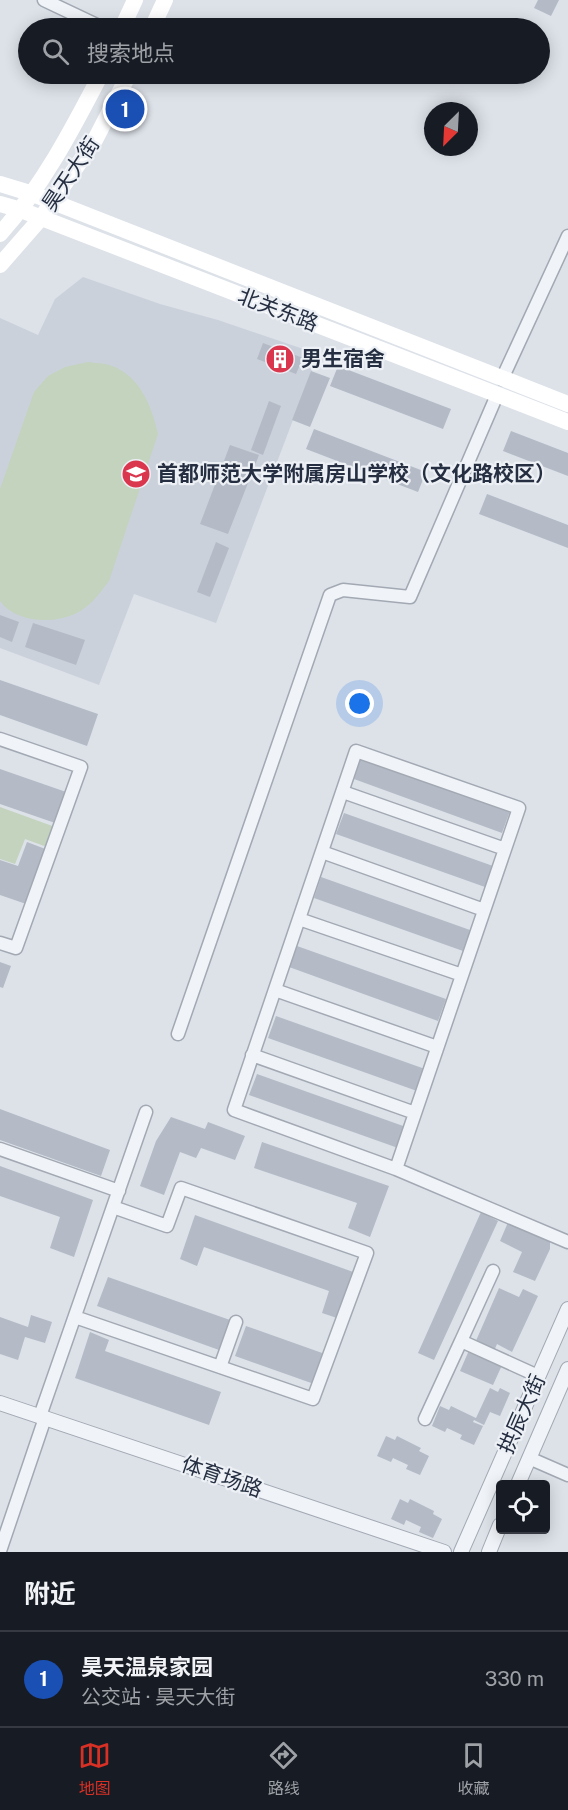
<!DOCTYPE html>
<html lang="zh">
<meta charset="utf-8">
<style>
body{margin:0;font-family:"Public Sans","Noto Sans SC",sans-serif;background:#242831;color:#f1f3f6}
.controls{position:absolute;right:18px;bottom:18px;display:grid;overflow:hidden;border-radius:6px;box-shadow:0 3px 15px #0003}
.controls button{width:54px;height:54px;display:grid;place-items:center;padding:0;border:0;border-bottom:2px solid #363941;background:#171b24;color:#f1f3f6;font:30px sans-serif}
.compass{position:absolute;left:424px;top:102px;width:54px;height:54px;border-radius:50%;background:#171b24;box-shadow:0 3px 15px #0003;rotate:204deg}
.you{position:absolute;left:360px;top:704px;width:21px;height:21px;margin:-15px;border:4px solid #fff;border-radius:50%;background:#1a73e8;box-shadow:0 0 0 9px #1a73e833}
.badge{display:grid;place-items:center;width:39px;height:39px;border-radius:50%;background:#d93025;color:#fff;font-size:20px;font-weight:700}
.pin{position:absolute;translate:-50% -50%;border:3px solid #fff;box-shadow:0 2px 6px #0006}
.list{margin:0;padding:0;list-style:none}
h2{display:flex;justify-content:space-between;align-items:center;height:78px;margin:0;padding:0 24px;font-size:26px}
h2 small{font-size:20px;font-weight:400;color:#9ea1a6}
.list li{display:grid;grid-template-columns:39px 1fr auto;gap:18px;align-items:center;box-sizing:border-box;height:96px;padding:0 24px;border-top:2px solid #363941}
.list b{display:block;font-size:22px;white-space:nowrap}
.list p{margin:0;font-size:20px;white-space:nowrap;color:#9ea1a6}
.list em{font-size:20px;font-style:normal;color:#9ea1a6}
.icon{flex:none;width:33px;height:33px;fill:none;stroke:currentColor;stroke-width:2;stroke-linecap:round;stroke-linejoin:round}
.map{position:relative;flex:none;width:568px;height:1552px;overflow:hidden}
.search{position:absolute;background:#171b24;box-shadow:0 3px 15px #0003;left:18px;right:18px;top:18px;height:66px;display:flex;align-items:center;gap:15px;box-sizing:border-box;padding:0 21px;border-radius:33px;color:#9ea1a6;font-size:22px}
.sheet{height:174px;background:#171b24}
nav{display:flex;justify-content:space-around;align-items:center;box-sizing:border-box;height:84px;border-top:2px solid #363941;background:#171b24;font-size:16px;color:#9ea1a6}
nav a{display:grid;justify-items:center;gap:3px}
nav .on{color:#d93025}
.map>svg:first-child{display:block}
.built{fill:#cbd1db}
.green{fill:#c3d3be}
.building{fill:#b4bbc6}
.lines{fill:none;stroke-linecap:round;stroke-linejoin:round}
.minor-casing{stroke:#a2a9b3;stroke-width:15}
.tertiary-casing{stroke:#a2a9b3;stroke-width:16}
.minor{stroke:#f0f3f7;stroke-width:12}
.tertiary{stroke:#f0f3f7;stroke-width:14}
.secondary{stroke:#fff;stroke-width:16}
.labels{text-anchor:middle;stroke-width:4.5;stroke-linejoin:round;paint-order:stroke}
.street-label{font-size:21px;fill:#252f41;stroke:#edf1f6}
.poi-label{font-size:21px;font-weight:bold;fill:#252f41;stroke:#edf1f6;text-anchor:start}
</style>
<div class="map">
<svg width="568" height="1552" viewBox="0 0 568 1552">
<rect width="100%" height="100%" fill="#dde2e9"/>
<!-- built -->
<path class="built" d="M 83,277 L 160,304 L 218,320 L 318,354 L 216,623 L 134,594 L 99,685 L 0,648 L 0,318 L 38,335 L 55,299 Z"/>
<!-- green -->
<path class="green" d="M 88,362 C 95,363 105,363 112,366 C 140,376 152,407 158,434 L 109,581 C 100,593 90,607 75,614 C 52,624 16,623 0,601 L 0,489 L 34,392 L 48,376 L 65,367 Z
M 0,807 L 55,827 L 47,847 L 25,839 L 15,864 L 0,859 Z"/>
<!-- building -->
<path class="building" d="M 538,0 L 559,0 L 551,16 L 534,8 Z
M 263,343 L 303,358 L 296,374 L 257,359 Z
M 338,366 L 451,409 L 443,429 L 330,386 Z
M 311,371 L 330,378 L 310,427 L 292,420 Z
M 269,401 L 281,406 L 263,455 L 251,450 Z
M 314,429 L 426,472 L 418,492 L 306,449 Z
M 511,431 L 568,453 L 568,476 L 503,451 Z
M 230,445 L 259,455 L 228,534 L 200,524 Z
M 487,494 L 568,525 L 568,548 L 479,514 Z
M 216,542 L 229,548 L 210,597 L 197,592 Z
M 0,615 L 19,622 L 12,642 L 0,637 Z
M 33,623 L 85,640 L 76,665 L 25,647 Z
M 0,680 L 98,714 L 87,746 L 0,715 Z
M 361,758 L 510,811 L 502,833 L 354,779 Z
M 0,769 L 69,793 L 58,824 L 0,804 Z
M 344,813 L 493,866 L 485,887 L 336,834 Z
M 27,842 L 48,850 L 29,905 L 0,895 L 0,860 L 18,866 Z
M 321,877 L 470,930 L 463,951 L 314,898 Z
M 297,946 L 446,999 L 438,1021 L 289,967 Z
M 0,962 L 11,966 L 3,988 L 0,987 Z
M 276,1016 L 425,1069 L 417,1091 L 268,1038 Z
M 257,1074 L 406,1127 L 398,1148 L 249,1095 Z
M 0,1109 L 110,1150 L 101,1176 L 0,1140 Z
M 171,1117 L 205,1129 L 208,1122 L 245,1136 L 235,1160 L 201,1148 L 196,1158 L 180,1152 L 164,1195 L 140,1186 L 156,1141 Z
M 262,1142 L 389,1186 L 370,1237 L 348,1228 L 357,1203 L 254,1168 Z
M 0,1166 L 93,1200 L 74,1257 L 50,1248 L 60,1217 L 0,1196 Z
M 481,1212 L 498,1221 L 434,1360 L 418,1353 Z
M 195,1215 L 356,1273 L 340,1319 L 322,1313 L 329,1291 L 204,1247 L 197,1266 L 180,1259 Z
M 509,1220 L 550,1238 L 550,1249 L 535,1281 L 513,1272 L 522,1252 L 500,1241 Z
M 108,1277 L 230,1320 L 219,1350 L 97,1306 Z
M 499,1288 L 519,1297 L 523,1289 L 538,1296 L 512,1352 L 497,1344 L 494,1351 L 475,1343 Z
M 31,1315 L 52,1322 L 45,1343 L 25,1337 L 18,1360 L 0,1354 L 0,1317 L 28,1327 Z
M 246,1326 L 325,1354 L 314,1384 L 235,1356 Z
M 90,1332 L 109,1340 L 105,1351 L 221,1392 L 209,1425 L 75,1378 Z
M 470,1348 L 503,1363 L 493,1385 L 460,1371 Z
M 490,1388 L 498,1392 L 500,1388 L 510,1393 L 500,1416 L 490,1412 L 484,1425 L 474,1420 L 473,1422 L 483,1426 L 474,1445 L 460,1439 L 462,1435 L 447,1428 L 445,1432 L 432,1426 L 440,1406 L 449,1410 L 451,1406 L 476,1418 Z
M 386,1436 L 395,1440 L 397,1436 L 421,1448 L 419,1451 L 429,1456 L 420,1475 L 406,1469 L 408,1465 L 393,1458 L 391,1462 L 377,1456 Z
M 400,1499 L 408,1503 L 410,1499 L 434,1511 L 433,1514 L 442,1519 L 433,1538 L 419,1532 L 421,1527 L 406,1520 L 404,1525 L 391,1519 Z"/>
<g class="lines">
<!-- minor casing -->
<g class="minor-casing">
<path id="minor" d="M 44,0 L 103,28
M 502,379 L 568,236
M 0,739 L 81,767 L 16,948 L 0,943
M 343,792 L 505,849
M 322,852 L 484,910
M 299,919 L 462,975
M 275,990 L 437,1047
M 178,1034 L 330,595 L 343,590 L 410,597 L 497,395
M 252,1055 L 415,1113
M 0,1149 L 119,1191
M 396,1169 L 519,808 L 356,751 L 234,1110 L 396,1169 L 568,1242
M 75,1317 L 313,1399 L 367,1253 L 181,1188 L 167,1226 L 113,1207
M 461,1341 L 493,1271
M 220,1367 L 236,1322
M 40,1416 L 146,1112
M 425,1419 L 461,1341 L 538,1376
M 529,1458 L 568,1475
M 0,1551 L 45,1418"/>
</g>
<!-- tertiary casing -->
<g class="tertiary-casing">
<path id="tertiary" d="M 0,1403 L 444,1552
M 518,1484 L 568,1369
M 461,1552 L 568,1309
M 489,1552 L 500,1525"/>
</g>
<!-- minor -->
<use href="#minor" class="minor"/>
<!-- tertiary -->
<use href="#tertiary" class="tertiary"/>
<!-- secondary -->
<path class="secondary" d="M 122,28 L 135,0
M 152,28 L 165,0
M 0,184 L 33,194 L 568,404
M 0,204 L 21,210 L 568,422
M 0,234 C 42,187 72,130 101,74
M 0,265 L 41,218 L 95,140 L 129,74"/>
</g>
<!-- icons -->
<defs>
<g id="building-disc" transform="scale(1.5)"><circle r="9.5" fill="#da374f" stroke="#edf1f6"/><path d="M-4-6H4V6H1V3H-1V6H-4ZM-2.5-4.3h1.7v1.8h-1.7ZM.8-4.3h1.7v1.8H.8ZM-2.5-1h1.7V.8h-1.7ZM.8-1h1.7V.8H.8Z" fill="#fff"/></g>
<g id="school-disc" transform="scale(1.5)"><circle r="9.5" fill="#da374f" stroke="#edf1f6"/><path d="M0-5L7-2L0 1L-7-2ZM-4 1L0 2.5L4 1V4Q0 6-4 4Z" fill="#fff"/></g>
</defs>
<g fill-rule="evenodd">
<use href="#building-disc" x="280" y="359"/>
<use href="#school-disc" x="136" y="474"/>
</g>
<g class="labels">
<!-- street labels -->
<g class="street-label">
<text transform="translate(71 174) rotate(-56)" y="7">昊天大街</text>
<text transform="translate(278 310) rotate(21)" y="7">北关东路</text>
<text transform="translate(522 1414) rotate(-66)" y="7">拱辰大街</text>
<text transform="translate(222 1477) rotate(19)" y="7">体育场路</text>
</g>
<!-- poi labels -->
<g class="poi-label">
<text x="301" y="366">男生宿舍</text>
<text x="157" y="481">首都师范大学附属房山学校（文化路校区）</text>
</g>
</g>
</svg>
<div class="controls">
<button><svg class="icon" aria-label="locate" viewBox="0 0 24 24"><circle cx="12" cy="12" r="6"/><path d="M12 2v4M12 18v4M2 12h4M18 12h4"/></svg></button>
</div>
<svg class="compass" viewBox="-18 -18 36 36"><path d="M0-13l5 13h-10z" fill="#e53935"/><path d="M0 13l5-13h-10z" fill="#9ea1a6"/></svg>
<div class="you"></div>
<div class="pin badge" style="left:125px;top:109px;background:#1a4fb4">1</div>
<div class="search"><svg class="icon" aria-label="search" viewBox="0 0 24 24"><circle cx="10" cy="10" r="6"/><path d="M15 15l6 6"/></svg>搜索地点</div>
</div>
<section class="sheet">
<h2>附近<small></small></h2>
<ul class="list">
<li><span class="badge" style="background:#1a4fb4">1</span><div><b>昊天温泉家园</b><p>公交站 · 昊天大街</p></div><em>330 m</em></li>
</ul>
</section>
<nav>
<a class="on"><svg class="icon" aria-label="map" viewBox="0 0 24 24"><path d="M3 6l6-2 6 2 6-2v14l-6 2-6-2-6 2zM9 4v14M15 6v14"/></svg>地图</a>
<a><svg class="icon" aria-label="directions" viewBox="0 0 24 24"><path d="M12 3l9 9-9 9-9-9zM9 14v-3h6M13 9l2 2-2 2"/></svg>路线</a>
<a><svg class="icon" aria-label="saved" viewBox="0 0 24 24"><path d="M7 4h10v16l-5-4-5 4z"/></svg>收藏</a>
</nav>
